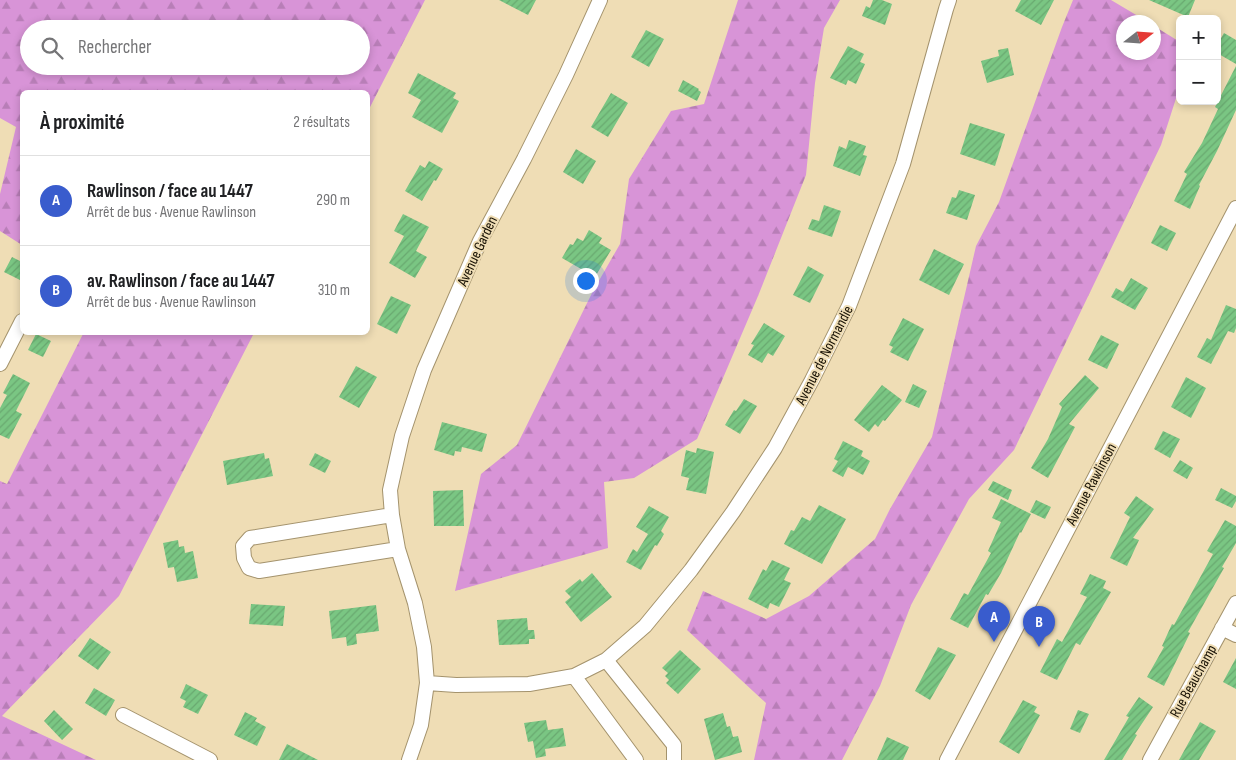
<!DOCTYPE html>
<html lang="fr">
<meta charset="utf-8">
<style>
body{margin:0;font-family:"Sofia Sans Condensed",sans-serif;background:#f2f2f2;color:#202124}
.controls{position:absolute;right:15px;top:15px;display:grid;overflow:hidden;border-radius:8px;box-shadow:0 2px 8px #0003}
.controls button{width:45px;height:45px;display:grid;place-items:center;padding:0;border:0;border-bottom:1px solid #e0e0e0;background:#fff;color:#202124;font:25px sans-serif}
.compass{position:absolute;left:1116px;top:15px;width:45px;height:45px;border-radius:50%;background:#fff;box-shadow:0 2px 8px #0003;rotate:73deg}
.you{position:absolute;left:585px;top:280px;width:18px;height:18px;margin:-12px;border:4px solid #fff;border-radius:50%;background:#1a73e8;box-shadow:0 0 0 8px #1a73e833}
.badge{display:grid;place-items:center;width:32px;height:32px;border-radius:50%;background:#395ccd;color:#fff;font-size:16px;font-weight:700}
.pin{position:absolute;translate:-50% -41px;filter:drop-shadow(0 1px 2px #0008)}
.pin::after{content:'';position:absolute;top:26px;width:18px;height:15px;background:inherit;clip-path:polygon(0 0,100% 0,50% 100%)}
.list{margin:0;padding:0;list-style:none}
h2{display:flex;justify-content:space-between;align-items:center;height:65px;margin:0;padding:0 20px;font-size:21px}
h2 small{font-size:16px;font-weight:400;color:#757577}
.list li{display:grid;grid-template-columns:32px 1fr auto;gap:15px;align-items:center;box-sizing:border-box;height:90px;padding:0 20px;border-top:1px solid #e0e0e0}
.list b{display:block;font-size:19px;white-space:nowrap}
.list p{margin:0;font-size:16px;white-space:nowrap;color:#757577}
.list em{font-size:16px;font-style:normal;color:#757577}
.icon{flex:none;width:28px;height:28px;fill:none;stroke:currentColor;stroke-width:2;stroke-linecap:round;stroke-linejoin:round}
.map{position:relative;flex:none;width:1236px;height:760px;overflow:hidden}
.search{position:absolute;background:#fff;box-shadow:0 2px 8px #0003;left:20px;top:20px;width:350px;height:55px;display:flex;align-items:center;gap:12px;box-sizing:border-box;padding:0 18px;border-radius:28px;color:#757577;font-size:19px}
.panel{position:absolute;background:#fff;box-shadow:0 2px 8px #0003;left:20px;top:90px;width:350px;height:245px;border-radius:8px}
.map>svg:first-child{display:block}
.forest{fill:url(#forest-firs);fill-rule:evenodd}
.building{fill:url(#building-hatch)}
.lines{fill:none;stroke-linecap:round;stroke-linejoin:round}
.minor-casing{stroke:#a4936d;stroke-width:16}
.minor{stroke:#fff;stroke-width:14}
.labels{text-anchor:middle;stroke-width:4;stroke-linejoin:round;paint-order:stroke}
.street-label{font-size:15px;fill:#140e02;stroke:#efddb5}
</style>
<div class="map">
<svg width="1236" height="760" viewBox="0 0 1236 760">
<defs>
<pattern id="forest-firs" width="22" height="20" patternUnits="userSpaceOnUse" patternTransform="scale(1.25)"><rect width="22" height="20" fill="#d894d7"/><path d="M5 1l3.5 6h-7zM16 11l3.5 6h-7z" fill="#b87eb7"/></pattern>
<pattern id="building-hatch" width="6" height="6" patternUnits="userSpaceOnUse" patternTransform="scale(1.25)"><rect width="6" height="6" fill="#7ac683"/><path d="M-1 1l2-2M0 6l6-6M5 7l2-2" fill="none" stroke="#69a970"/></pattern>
</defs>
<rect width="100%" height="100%" fill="#efddb5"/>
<!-- forest -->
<path class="forest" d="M 0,0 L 425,0 L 368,111 L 368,92 L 22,92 L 22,245 L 0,231 L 0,194 L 16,127 L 0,118 ZM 29,29 L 361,29 L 361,66 L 29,66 Z
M 738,0 L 840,0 L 824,28 L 815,83 L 806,175 L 758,296 L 697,439 L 634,478 L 604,482 L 608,548 L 455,591 L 481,474 L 517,445 L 593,291 L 620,244 L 629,179 L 671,111 L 704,104 Z
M 1073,0 L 1111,0 L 1148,22 L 1124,22 L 1124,52 L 1154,52 L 1154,26 L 1180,42 L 1180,86 L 1161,145 L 1014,450 L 969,499 L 911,605 L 880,686 L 842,760 L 754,760 L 766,703 L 687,630 L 703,591 L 766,619 L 809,596 L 875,539 L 890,509 L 932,437 L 976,246 L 999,202 L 1062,27 Z
M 84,332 L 254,333 L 119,596 L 2,716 L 96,760 L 0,760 L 0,481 L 7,484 Z"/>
<!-- building -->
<path class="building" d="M 499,0 L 536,0 L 528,15 Z
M 873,0 L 882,0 L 892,4 L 885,25 L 862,16 L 866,6 L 870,8 Z
M 1021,0 L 1054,0 L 1041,25 L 1015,11 Z
M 1149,0 L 1195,0 L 1188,17 Z
M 646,30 L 664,39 L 649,67 L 631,57 Z
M 1224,33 L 1236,40 L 1236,64 L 1217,53 L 1217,45 Z
M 848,46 L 864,54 L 860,62 L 865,64 L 856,84 L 848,80 L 846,85 L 830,78 Z
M 1008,48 L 1014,75 L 987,83 L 981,61 L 999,56 L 998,50 Z
M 1236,66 L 1236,110 L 1217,151 L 1199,185 L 1200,186 L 1190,209 L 1174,201 L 1187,174 L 1184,172 L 1202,143 L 1218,109 L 1215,107 Z
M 418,73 L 456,93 L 453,98 L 459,101 L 442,133 L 412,117 L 421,100 L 408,93 Z
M 683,80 L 699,89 L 698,90 L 701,92 L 697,101 L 678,91 Z
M 611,93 L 628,103 L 608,137 L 591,127 Z
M 970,123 L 1005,134 L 995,166 L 960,154 Z
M 849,140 L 866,146 L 863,155 L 867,156 L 860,176 L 833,166 L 839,146 L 846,149 Z
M 576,149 L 596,161 L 583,184 L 563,172 Z
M 429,161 L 443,169 L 436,181 L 434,180 L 422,201 L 405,191 L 420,165 L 425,168 Z
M 959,190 L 975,195 L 967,220 L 946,213 L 952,197 L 956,198 Z
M 824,205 L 841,211 L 832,237 L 808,229 L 812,219 L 819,221 Z
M 403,214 L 429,227 L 416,251 L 427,257 L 415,278 L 389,263 L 404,236 L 394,231 Z
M 1160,225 L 1176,233 L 1167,251 L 1151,243 Z
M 589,230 L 602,238 L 599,243 L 611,250 L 595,277 L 562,258 L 570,244 L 573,245 L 577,238 L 583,241 Z
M 934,249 L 964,264 L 949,295 L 919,280 Z
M 12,257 L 22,262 L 22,281 L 4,272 Z
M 808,266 L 824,275 L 810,303 L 793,295 Z
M 1131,278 L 1148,288 L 1135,310 L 1111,297 L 1116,288 L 1123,292 Z
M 391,296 L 411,305 L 397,334 L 377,324 Z
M 1226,305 L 1236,309 L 1236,328 L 1234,333 L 1228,331 L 1211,364 L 1197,357 L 1207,338 L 1211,340 Z
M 903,318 L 924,329 L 908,361 L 890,352 L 893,347 L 889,345 Z
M 764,323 L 785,336 L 773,356 L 768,353 L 762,363 L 748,355 L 754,345 L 751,344 Z
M 36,334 L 51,341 L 43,357 L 28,350 Z
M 1101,335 L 1119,344 L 1107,369 L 1088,360 Z
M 356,366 L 377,377 L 359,408 L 339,397 Z
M 13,374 L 30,383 L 16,411 L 22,414 L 9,439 L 0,435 L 0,408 L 7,395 L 3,393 Z
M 1085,375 L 1099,388 L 1069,424 L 1075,427 L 1048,478 L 1031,468 L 1048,439 L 1062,407 L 1059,404 Z
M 1186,377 L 1206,388 L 1191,418 L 1171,407 Z
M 913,384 L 927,391 L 919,408 L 905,402 Z
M 882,385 L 902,400 L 885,421 L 883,420 L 878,427 L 875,424 L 869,432 L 854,420 Z
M 744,399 L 757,406 L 740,434 L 725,425 L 734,410 L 736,411 Z
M 442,422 L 487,434 L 482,452 L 462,447 L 461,452 L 455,451 L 454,456 L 434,450 Z
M 1163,431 L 1180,439 L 1170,458 L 1154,449 Z
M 843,441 L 863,451 L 861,456 L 870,461 L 863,475 L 848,467 L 843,477 L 832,471 L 838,461 L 834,459 Z
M 697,448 L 714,452 L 706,494 L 686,490 L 689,478 L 681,476 L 686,450 L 696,453 Z
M 264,453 L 265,459 L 269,458 L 273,476 L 227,485 L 223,461 Z
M 315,453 L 331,461 L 325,473 L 309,465 Z
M 1180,460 L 1193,468 L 1187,479 L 1173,471 Z
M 993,481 L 1012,490 L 1008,500 L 988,490 Z
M 1221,488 L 1236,496 L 1236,501 L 1232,508 L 1215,500 Z
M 463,490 L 464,526 L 434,526 L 433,491 Z
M 1136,496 L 1154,509 L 1133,538 L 1139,540 L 1127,566 L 1110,558 L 1130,517 L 1124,513 Z
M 1001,499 L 1031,514 L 1021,533 L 1020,532 L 1001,573 L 988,595 L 986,594 L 968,628 L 950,619 L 964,593 L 968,595 L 991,553 L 988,551 L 1001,522 L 992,518 Z
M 1036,500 L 1051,507 L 1045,519 L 1030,512 Z
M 819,505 L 846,519 L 822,564 L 784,544 L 791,530 L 794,531 L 802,517 L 810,521 Z
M 649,506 L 669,517 L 661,531 L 664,534 L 657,546 L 655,545 L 641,570 L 626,562 L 633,549 L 637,552 L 648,534 L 636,527 Z
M 1225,520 L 1236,526 L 1236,543 L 1222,567 L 1224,568 L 1188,632 L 1190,633 L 1164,686 L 1147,677 L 1164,647 L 1162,646 L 1172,624 L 1174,625 L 1213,554 L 1207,551 Z
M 178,540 L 179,547 L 184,546 L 185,553 L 193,551 L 198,578 L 177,582 L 174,567 L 168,568 L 163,543 Z
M 772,560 L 790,568 L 784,580 L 791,583 L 779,607 L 770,603 L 768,609 L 748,599 L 763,569 L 766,571 Z
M 592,573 L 612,597 L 581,622 L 565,602 L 571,597 L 565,591 L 580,579 L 582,582 Z
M 1090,574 L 1106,581 L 1103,588 L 1111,592 L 1080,645 L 1076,643 L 1057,680 L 1040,672 L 1057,639 L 1062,642 L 1087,597 L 1080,594 Z
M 251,604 L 285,606 L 283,626 L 249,624 Z
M 376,605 L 379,631 L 356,634 L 357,644 L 347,646 L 346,637 L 332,639 L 329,611 Z
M 527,618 L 528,630 L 534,630 L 535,639 L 529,639 L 529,644 L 499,645 L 497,620 Z
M 90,638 L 111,652 L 98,670 L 78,656 Z
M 938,647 L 956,655 L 930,700 L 915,691 Z
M 680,650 L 701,669 L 678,694 L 666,683 L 669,680 L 665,676 L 668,673 L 662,668 Z
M 1236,658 L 1236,689 L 1223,682 Z
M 186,684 L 208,695 L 198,714 L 183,707 L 186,701 L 180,698 Z
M 94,688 L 115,700 L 106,716 L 85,703 Z
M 1139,697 L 1153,707 L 1135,734 L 1137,735 L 1122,760 L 1104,760 L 1129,717 L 1126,716 Z
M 1023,700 L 1037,707 L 1034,712 L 1040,715 L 1019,754 L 999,742 Z
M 54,710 L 73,729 L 62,740 L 44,721 Z
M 1078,710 L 1089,714 L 1080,733 L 1070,729 Z
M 245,712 L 257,718 L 255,721 L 266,727 L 257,746 L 234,735 Z
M 723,713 L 727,727 L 730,726 L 733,737 L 738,736 L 742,752 L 715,760 L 704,719 Z
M 546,720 L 548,730 L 563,728 L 566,746 L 545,749 L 546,756 L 536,758 L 533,741 L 528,742 L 524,723 Z
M 1200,722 L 1216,731 L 1199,760 L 1179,760 Z
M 887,737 L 909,747 L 903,760 L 877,760 Z
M 287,744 L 318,760 L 279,760 Z"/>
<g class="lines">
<!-- minor casing -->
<g class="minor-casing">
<path id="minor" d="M 0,364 L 22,321
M 392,515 L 250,538 L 243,546 L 244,558 L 249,568 L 259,571 L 398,549
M 1222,628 L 1236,635
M 606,660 L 674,745 L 674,760
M 574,676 L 636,760
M 427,683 L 456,685 L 529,684 L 574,676 L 606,660 L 645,626 L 691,570 L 733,512 L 775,448 L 812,380 L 849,306 L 903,164 L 946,9 L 949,0
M 123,715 L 210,760
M 409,760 L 421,725 L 427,683 L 424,647 L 415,603 L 398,549 L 392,515 L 390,490 L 402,436 L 424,370 L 480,241 L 524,159 L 566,75 L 600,0
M 947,760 L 1236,208
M 1150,760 L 1236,603"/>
</g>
<!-- minor -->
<use href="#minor" class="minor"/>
</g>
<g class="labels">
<!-- street labels -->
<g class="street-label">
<text transform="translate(477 251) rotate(-65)" y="5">Avenue Garden</text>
<text transform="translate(824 355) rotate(-63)" y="5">Avenue de Normandie</text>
<text transform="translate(1091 484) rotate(-62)" y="5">Avenue Rawlinson</text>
<text transform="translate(1193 681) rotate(-61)" y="5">Rue Beauchamp</text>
</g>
</g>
</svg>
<div class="controls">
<button>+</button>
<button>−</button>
</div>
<svg class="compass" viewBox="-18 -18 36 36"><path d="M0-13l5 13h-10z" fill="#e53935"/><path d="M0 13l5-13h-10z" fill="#757577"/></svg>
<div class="you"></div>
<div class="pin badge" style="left:994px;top:642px">A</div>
<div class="pin badge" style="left:1039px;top:647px">B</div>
<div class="search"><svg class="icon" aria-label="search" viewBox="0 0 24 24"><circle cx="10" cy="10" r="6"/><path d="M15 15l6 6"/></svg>Rechercher</div>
<section class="panel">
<h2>À proximité<small>2 résultats</small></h2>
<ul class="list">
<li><span class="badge">A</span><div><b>Rawlinson / face au 1447</b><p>Arrêt de bus · Avenue Rawlinson</p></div><em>290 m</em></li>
<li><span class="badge">B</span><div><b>av. Rawlinson / face au 1447</b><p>Arrêt de bus · Avenue Rawlinson</p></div><em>310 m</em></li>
</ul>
</section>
</div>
